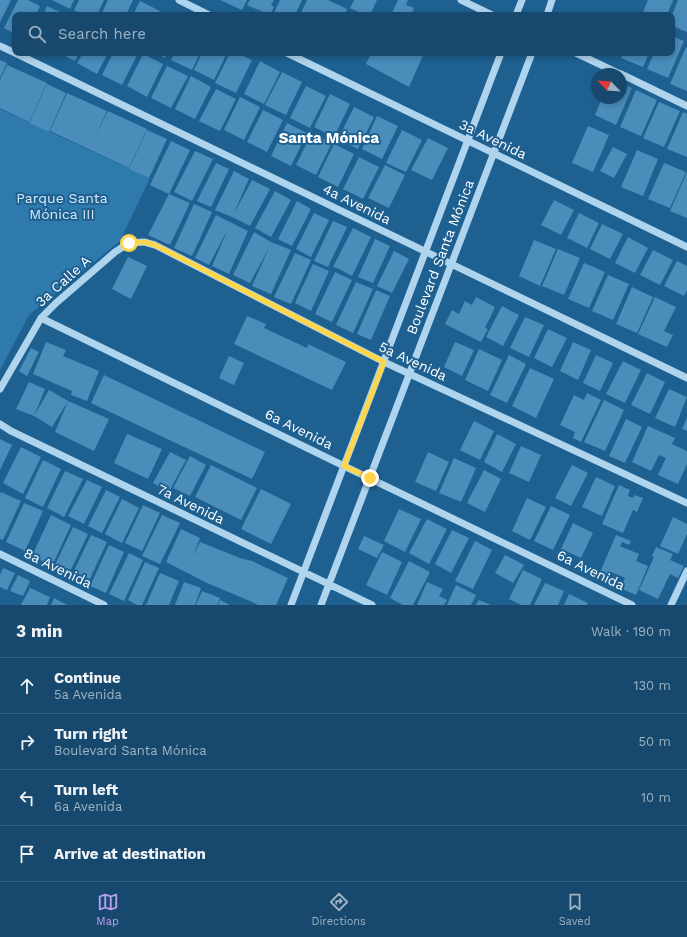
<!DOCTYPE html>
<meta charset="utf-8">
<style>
body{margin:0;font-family:"Work Sans",sans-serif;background:#1f5072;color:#f1f3f6}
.compass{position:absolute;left:591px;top:68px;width:36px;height:36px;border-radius:50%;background:#16496d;box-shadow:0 2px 6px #0003;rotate:295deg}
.stop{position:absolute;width:12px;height:12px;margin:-9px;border:3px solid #ffd54a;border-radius:50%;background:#fff}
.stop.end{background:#ffd54a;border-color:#fff;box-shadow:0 1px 4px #0008}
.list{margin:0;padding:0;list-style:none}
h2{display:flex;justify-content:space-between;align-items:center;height:52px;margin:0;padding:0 16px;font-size:17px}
h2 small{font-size:13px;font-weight:400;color:#9eb2c2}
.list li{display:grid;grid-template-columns:26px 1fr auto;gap:12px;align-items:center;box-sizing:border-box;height:56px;padding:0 16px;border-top:1px solid #356180}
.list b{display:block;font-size:15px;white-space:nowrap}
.list p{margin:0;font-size:13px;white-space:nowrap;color:#9eb2c2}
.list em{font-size:13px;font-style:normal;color:#9eb2c2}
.icon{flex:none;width:22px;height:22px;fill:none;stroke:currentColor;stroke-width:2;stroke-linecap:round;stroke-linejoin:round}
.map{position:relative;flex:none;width:687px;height:605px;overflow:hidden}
.search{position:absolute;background:#16496d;box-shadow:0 2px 6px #0003;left:12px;right:12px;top:12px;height:44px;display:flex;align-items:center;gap:10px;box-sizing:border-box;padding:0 14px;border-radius:8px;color:#9eb2c2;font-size:15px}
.sheet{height:276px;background:#16496d}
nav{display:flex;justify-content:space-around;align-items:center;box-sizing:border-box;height:56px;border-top:1px solid #356180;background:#16496d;font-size:11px;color:#9eb2c2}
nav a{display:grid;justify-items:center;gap:2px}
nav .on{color:#bca0f2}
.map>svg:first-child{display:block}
.green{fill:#2e7aad}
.building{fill:#4a8cba}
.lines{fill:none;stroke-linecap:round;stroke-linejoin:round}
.minor{stroke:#aed4ee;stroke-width:7}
.route{stroke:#ffd54a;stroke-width:5}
.labels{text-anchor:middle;stroke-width:4;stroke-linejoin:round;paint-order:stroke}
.street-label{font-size:14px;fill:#fff;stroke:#1e6191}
.park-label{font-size:14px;fill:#d4eafa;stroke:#1e6191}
.neighbourhood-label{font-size:15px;font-weight:bold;fill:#fff;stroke:#1e6191}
</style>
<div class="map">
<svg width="687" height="605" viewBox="0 0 687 605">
<rect width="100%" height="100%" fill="#1e6191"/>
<!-- green -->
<path class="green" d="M 0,109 L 150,178 L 120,241 L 29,315 L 0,370 Z"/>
<!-- building -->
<path class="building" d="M 0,0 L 11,0 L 0,22 Z
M 18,0 L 28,0 L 40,6 L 36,15 L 15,15 L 15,34 L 4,28 Z
M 52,0 L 74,0 L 70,9 Z
M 79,0 L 104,0 L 97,15 L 84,15 L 74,10 Z
M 108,0 L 133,0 L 126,15 L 101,15 Z
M 220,0 L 247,0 L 242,10 Z
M 250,0 L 274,0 L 271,5 L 274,7 L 270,15 L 247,5 Z
M 280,0 L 302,0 L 295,15 L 273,15 Z
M 307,0 L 328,0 L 347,9 L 345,15 L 300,15 Z
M 354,0 L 377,0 L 370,15 L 365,15 L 350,8 Z
M 398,0 L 408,0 L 406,5 L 414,8 L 411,15 L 391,15 Z
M 648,0 L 673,0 L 667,15 L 649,15 L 643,12 Z
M 678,0 L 687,0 L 687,32 L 672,26 L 672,15 Z
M 140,1 L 160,11 L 158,15 L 133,15 Z
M 47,6 L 66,15 L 43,15 Z
M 672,36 L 684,41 L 668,78 L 647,69 L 654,53 L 672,53 Z
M 686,47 L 687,48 L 687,91 L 670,84 Z
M 59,53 L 79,53 L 75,61 Z
M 83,53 L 108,53 L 97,74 L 77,63 Z
M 113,53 L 138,53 L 122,85 L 102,75 Z
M 155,53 L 167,53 L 165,58 Z
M 175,53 L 200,53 L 192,70 L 171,60 Z
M 202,53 L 227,53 L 214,80 L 194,70 Z
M 230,53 L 237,53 L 252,60 L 236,93 L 215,83 Z
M 371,53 L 424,53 L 409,87 L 366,64 Z
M 624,53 L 649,53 L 643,67 L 621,58 Z
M 143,54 L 163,64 L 147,97 L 127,86 Z
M 0,60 L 7,63 L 0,78 Z
M 260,61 L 280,72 L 264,104 L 244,94 Z
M 7,65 L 47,83 L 29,122 L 0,108 L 0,80 Z
M 167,66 L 188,76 L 171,108 L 151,98 Z
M 282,72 L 302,82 L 286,115 L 265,105 Z
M 191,76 L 211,87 L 195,119 L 175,109 Z
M 621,83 L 632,88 L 616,125 L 595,115 L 602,98 L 621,98 Z
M 47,84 L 66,93 L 49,132 L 29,123 Z
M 306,86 L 326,96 L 310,128 L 290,118 Z
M 216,89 L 236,99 L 220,131 L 199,121 Z
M 636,90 L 657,100 L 641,136 L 620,127 Z
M 67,93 L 107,111 L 95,137 L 108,111 L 147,129 L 129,168 L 50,131 Z
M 330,94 L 350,104 L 334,137 L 314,127 Z
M 240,97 L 260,107 L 244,140 L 224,130 Z
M 659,102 L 680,111 L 664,147 L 643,138 Z
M 354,107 L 374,117 L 358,149 L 338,139 Z
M 263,110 L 283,120 L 267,152 L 247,142 Z
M 683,112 L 687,114 L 687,157 L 667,149 Z
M 377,116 L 398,126 L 382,159 L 362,149 Z
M 287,123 L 307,133 L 291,166 L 271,156 Z
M 588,126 L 609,135 L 593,172 L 572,163 Z
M 147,130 L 167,139 L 149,178 L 129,169 Z
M 402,130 L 422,140 L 406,172 L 386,163 Z
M 312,133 L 332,143 L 316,175 L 296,165 Z
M 428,138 L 448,148 L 432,180 L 411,170 Z
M 171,141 L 190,150 L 169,194 L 150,185 Z
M 334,144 L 354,154 L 338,187 L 318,177 Z
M 613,147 L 627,154 L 614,178 L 600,171 Z
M 637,150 L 658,159 L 643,196 L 621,187 Z
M 195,151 L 213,159 L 192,201 L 174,192 Z
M 359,157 L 379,167 L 363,199 L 343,189 Z
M 216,163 L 229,169 L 211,207 L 197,201 Z
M 664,163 L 686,172 L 670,208 L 648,199 Z
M 385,165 L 405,175 L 389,208 L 368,198 Z
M 234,171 L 249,179 L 233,215 L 252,180 L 270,189 L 250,226 L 232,217 L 215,210 Z
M 687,172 L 687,218 L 670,211 Z
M 275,191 L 291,200 L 271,237 L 255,228 Z
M 169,194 L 190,203 L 170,245 L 148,235 Z
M 554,200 L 574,210 L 561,235 L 541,225 Z
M 297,201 L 311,209 L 292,246 L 278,239 Z
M 194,204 L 212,212 L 192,256 L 174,248 Z
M 314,213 L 329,220 L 311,257 L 296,249 Z
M 579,213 L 599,223 L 587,248 L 567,238 Z
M 216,215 L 248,231 L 229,274 L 212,266 L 228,229 L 209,265 L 195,258 Z
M 333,221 L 347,227 L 328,267 L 314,261 Z
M 602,224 L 623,234 L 610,259 L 590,249 Z
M 353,228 L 371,237 L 352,276 L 337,268 L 333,267 Z
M 254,232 L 271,242 L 291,250 L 271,294 L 252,286 L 269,248 L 250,283 L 233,275 Z
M 628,237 L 648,248 L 635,273 L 615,263 Z
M 375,239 L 390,246 L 373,283 L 358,277 Z
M 534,240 L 556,249 L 540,286 L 519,276 Z
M 558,249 L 580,258 L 564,295 L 542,286 Z
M 653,250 L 673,260 L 660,285 L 640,275 Z
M 394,251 L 409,259 L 392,293 L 377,286 Z
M 295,253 L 311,260 L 291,304 L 274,297 Z
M 128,257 L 147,266 L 131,299 L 112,289 Z
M 677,261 L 687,266 L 687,290 L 684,296 L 664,286 Z
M 584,263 L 605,272 L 589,308 L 568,299 Z
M 313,264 L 329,271 L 311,311 L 295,303 Z
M 335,272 L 352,280 L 332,322 L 315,314 Z
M 608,275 L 629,284 L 613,320 L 592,311 Z
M 356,282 L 373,289 L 353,333 L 336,325 Z
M 632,287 L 653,297 L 637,333 L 616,324 Z
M 376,290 L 390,296 L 371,340 L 357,334 Z
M 476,297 L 495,307 L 485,328 L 488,329 L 481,342 L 445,324 L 452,310 L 459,314 L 465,301 L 472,305 Z
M 655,297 L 676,307 L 664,331 L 673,335 L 667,347 L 638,334 Z
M 502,306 L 519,315 L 503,346 L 486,337 Z
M 247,316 L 266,324 L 264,328 L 307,348 L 308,344 L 346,362 L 332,390 L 234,344 Z
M 525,317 L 544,325 L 529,357 L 510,348 Z
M 548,329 L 567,338 L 552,367 L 534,358 Z
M 46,342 L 66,350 L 63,356 L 99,371 L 87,401 L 71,395 L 72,391 L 33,374 Z
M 455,342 L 474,350 L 462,376 L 444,367 Z
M 573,342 L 591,350 L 578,380 L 560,371 Z
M 31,348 L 39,352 L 27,376 L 19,371 Z
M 479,349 L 502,360 L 488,391 L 465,380 Z
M 509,355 L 526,364 L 507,403 L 490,395 Z
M 596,355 L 613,363 L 600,391 L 583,383 Z
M 229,356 L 244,363 L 234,385 L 219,378 Z
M 623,361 L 641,370 L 625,403 L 606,394 Z
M 530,368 L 554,379 L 536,418 L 512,406 Z
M 647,373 L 665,382 L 650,414 L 631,405 Z
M 104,375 L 265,452 L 252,479 L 91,403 Z
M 29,382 L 45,389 L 34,416 L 16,409 Z
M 669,389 L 687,397 L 675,427 L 655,418 Z
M 49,390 L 68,401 L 109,419 L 94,451 L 55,432 L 68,401 L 52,427 L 34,416 Z
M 587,393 L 601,400 L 581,442 L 573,438 L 575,432 L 560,425 L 574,395 L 584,400 Z
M 604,400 L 624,410 L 605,451 L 584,442 Z
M 687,417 L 687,431 L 682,429 Z
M 626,419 L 642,427 L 625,463 L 609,456 Z
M 474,421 L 494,431 L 480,460 L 460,450 Z
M 648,426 L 675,438 L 672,444 L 687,451 L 687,464 L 678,484 L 658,475 L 666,458 L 659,455 L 651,471 L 632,462 Z
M 127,434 L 162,449 L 148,479 L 114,463 Z
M 497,434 L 516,444 L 502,472 L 484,462 Z
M 0,439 L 12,445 L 0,470 Z
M 521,446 L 541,455 L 529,482 L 509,473 Z
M 21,447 L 41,457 L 23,494 L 3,483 Z
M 170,452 L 186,460 L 169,492 L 153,483 Z
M 428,452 L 449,462 L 436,491 L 415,482 Z
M 190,456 L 206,465 L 190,496 L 173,488 Z
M 454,458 L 476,468 L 461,502 L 439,493 Z
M 43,460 L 61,469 L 43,507 L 25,498 Z
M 211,465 L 257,488 L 241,520 L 195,497 Z
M 572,465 L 588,473 L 571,506 L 555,498 Z
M 484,470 L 501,479 L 485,512 L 467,503 Z
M 65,471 L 83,479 L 64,517 L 47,508 Z
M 596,477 L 615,486 L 602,516 L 582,507 Z
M 87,480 L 102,487 L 84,524 L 68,516 Z
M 619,485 L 630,490 L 628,496 L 633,498 L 634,495 L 643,498 L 637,512 L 633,510 L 623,533 L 602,524 Z
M 261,489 L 291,504 L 271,544 L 241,529 Z
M 106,490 L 120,497 L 102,533 L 88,526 Z
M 1,492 L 21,501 L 3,540 L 0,539 L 0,495 Z
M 527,498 L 546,507 L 530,540 L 512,531 Z
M 122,499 L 139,508 L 122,543 L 105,534 Z
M 24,503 L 43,511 L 25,551 L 6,542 Z
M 143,505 L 160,513 L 142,551 L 125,543 Z
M 551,506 L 570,515 L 553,550 L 534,541 Z
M 399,509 L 421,519 L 405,552 L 384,541 Z
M 51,515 L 71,525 L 52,566 L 32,556 Z
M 162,515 L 180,523 L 160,564 L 142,556 Z
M 673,517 L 687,524 L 687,534 L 678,554 L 660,546 Z
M 427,519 L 447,529 L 429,564 L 409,553 Z
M 573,523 L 593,533 L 581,558 L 561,549 Z
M 73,527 L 88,534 L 68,576 L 53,569 Z
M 181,529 L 200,538 L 193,556 L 200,542 L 240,558 L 252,561 L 288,578 L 276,605 L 258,605 L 250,601 L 207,583 L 166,562 Z
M 452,530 L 469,538 L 451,573 L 435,564 Z
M 91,535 L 107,542 L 88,583 L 72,575 Z
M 616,535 L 631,541 L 629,545 L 622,542 L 620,546 L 639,554 L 636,561 L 648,566 L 636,595 L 620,588 L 625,578 L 611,572 L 608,581 L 598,577 Z
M 364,536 L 384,545 L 377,558 L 358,549 Z
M 475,541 L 492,550 L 473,589 L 455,581 Z
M 109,545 L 124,552 L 106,593 L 90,586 Z
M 656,547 L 673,554 L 670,560 L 684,566 L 678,578 L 670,574 L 658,599 L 639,590 L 654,557 L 652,556 Z
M 382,552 L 402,562 L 387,595 L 366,585 Z
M 129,553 L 143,560 L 124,601 L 109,594 Z
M 505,555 L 524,565 L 513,583 L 495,573 Z
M 409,561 L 430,572 L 413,605 L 403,605 L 390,598 Z
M 145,562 L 159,568 L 142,605 L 137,605 L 128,600 Z
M 3,568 L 15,573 L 7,590 L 0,587 L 0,575 Z
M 523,570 L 542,579 L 530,605 L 521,605 L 509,599 Z
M 160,573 L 179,581 L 169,605 L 146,605 Z
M 18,575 L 30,581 L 23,596 L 10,591 Z
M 184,582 L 201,588 L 195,605 L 175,605 Z
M 427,582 L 443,589 L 439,596 L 447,600 L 444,605 L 417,605 Z
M 545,583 L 564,591 L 558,605 L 534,605 Z
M 456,585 L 476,595 L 471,605 L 447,605 Z
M 30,588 L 50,597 L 47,605 L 21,605 Z
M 202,591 L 220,598 L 217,605 L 196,605 Z
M 569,594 L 588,603 L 587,605 L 564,605 Z
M 54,598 L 67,605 L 51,605 Z
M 220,600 L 230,605 L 218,605 Z
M 479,600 L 491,605 L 476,605 Z"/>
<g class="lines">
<!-- minor -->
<path class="minor" d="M 179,0 L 209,15
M 461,0 L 492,15
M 516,15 L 522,0
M 547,15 L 552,0
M 0,46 L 15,53
M 15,53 L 687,378
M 287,53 L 687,247
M 576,53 L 620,74
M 621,74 L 687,106
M 41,318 L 344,466 L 632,605
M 0,389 L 41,318 L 56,303 L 115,252 L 129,243 L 144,242 L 155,245 L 384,362 L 687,503
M 0,424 L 11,431 L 372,605
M 0,554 L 104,605
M 291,605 L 501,53
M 321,605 L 532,53
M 671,605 L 687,571"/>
</g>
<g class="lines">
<!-- route -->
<path class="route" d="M 129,243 L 144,242 L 155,245 L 384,362 L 344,466 L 370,478"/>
</g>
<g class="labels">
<!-- street labels -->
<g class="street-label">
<text transform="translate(493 139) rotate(26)" y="5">3a Avenida</text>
<text transform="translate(357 204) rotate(26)" y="5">4a Avenida</text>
<text transform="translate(440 257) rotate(-69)" y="5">Boulevard Santa Mónica</text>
<text transform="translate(63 281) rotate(-42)" y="5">3a Calle A</text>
<text transform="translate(413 361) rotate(25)" y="5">5a Avenida</text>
<text transform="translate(299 429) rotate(26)" y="5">6a Avenida</text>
<text transform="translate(191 504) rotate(26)" y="5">7a Avenida</text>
<text transform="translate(58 568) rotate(26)" y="5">8a Avenida</text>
<text transform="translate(591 570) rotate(26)" y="5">6a Avenida</text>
</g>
<!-- park labels -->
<g class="park-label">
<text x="62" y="203">Parque Santa<tspan x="62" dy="16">Mónica III</tspan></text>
</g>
<!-- neighbourhood labels -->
<g class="neighbourhood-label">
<text x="329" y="143">Santa Mónica</text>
</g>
</g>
</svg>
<svg class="compass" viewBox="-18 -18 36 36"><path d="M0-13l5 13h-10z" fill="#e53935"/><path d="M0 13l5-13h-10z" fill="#9eb2c2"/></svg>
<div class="stop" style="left:129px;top:243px"></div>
<div class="stop end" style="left:370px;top:478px"></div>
<div class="search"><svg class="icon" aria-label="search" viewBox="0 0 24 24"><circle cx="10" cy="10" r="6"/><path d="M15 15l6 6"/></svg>Search here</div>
</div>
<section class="sheet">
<h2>3 min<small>Walk · 190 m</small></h2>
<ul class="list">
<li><svg class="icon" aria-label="ahead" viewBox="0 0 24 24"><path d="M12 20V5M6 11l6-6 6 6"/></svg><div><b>Continue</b><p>5a Avenida</p></div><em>130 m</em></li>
<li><svg class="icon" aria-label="right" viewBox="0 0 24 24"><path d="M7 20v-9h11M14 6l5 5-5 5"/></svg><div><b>Turn right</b><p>Boulevard Santa Mónica</p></div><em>50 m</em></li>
<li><svg class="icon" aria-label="left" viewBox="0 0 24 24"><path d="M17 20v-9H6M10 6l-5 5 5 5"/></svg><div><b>Turn left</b><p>6a Avenida</p></div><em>10 m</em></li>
<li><svg class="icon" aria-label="arrive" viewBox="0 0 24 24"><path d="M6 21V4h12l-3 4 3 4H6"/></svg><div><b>Arrive at destination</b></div></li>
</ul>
</section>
<nav>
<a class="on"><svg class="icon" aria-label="map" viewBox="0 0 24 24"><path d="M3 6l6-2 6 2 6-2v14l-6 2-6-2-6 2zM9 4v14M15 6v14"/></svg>Map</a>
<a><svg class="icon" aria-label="directions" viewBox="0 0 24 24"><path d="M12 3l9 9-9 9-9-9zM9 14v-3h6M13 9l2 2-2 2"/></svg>Directions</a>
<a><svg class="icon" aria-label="saved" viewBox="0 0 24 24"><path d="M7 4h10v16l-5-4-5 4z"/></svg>Saved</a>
</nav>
